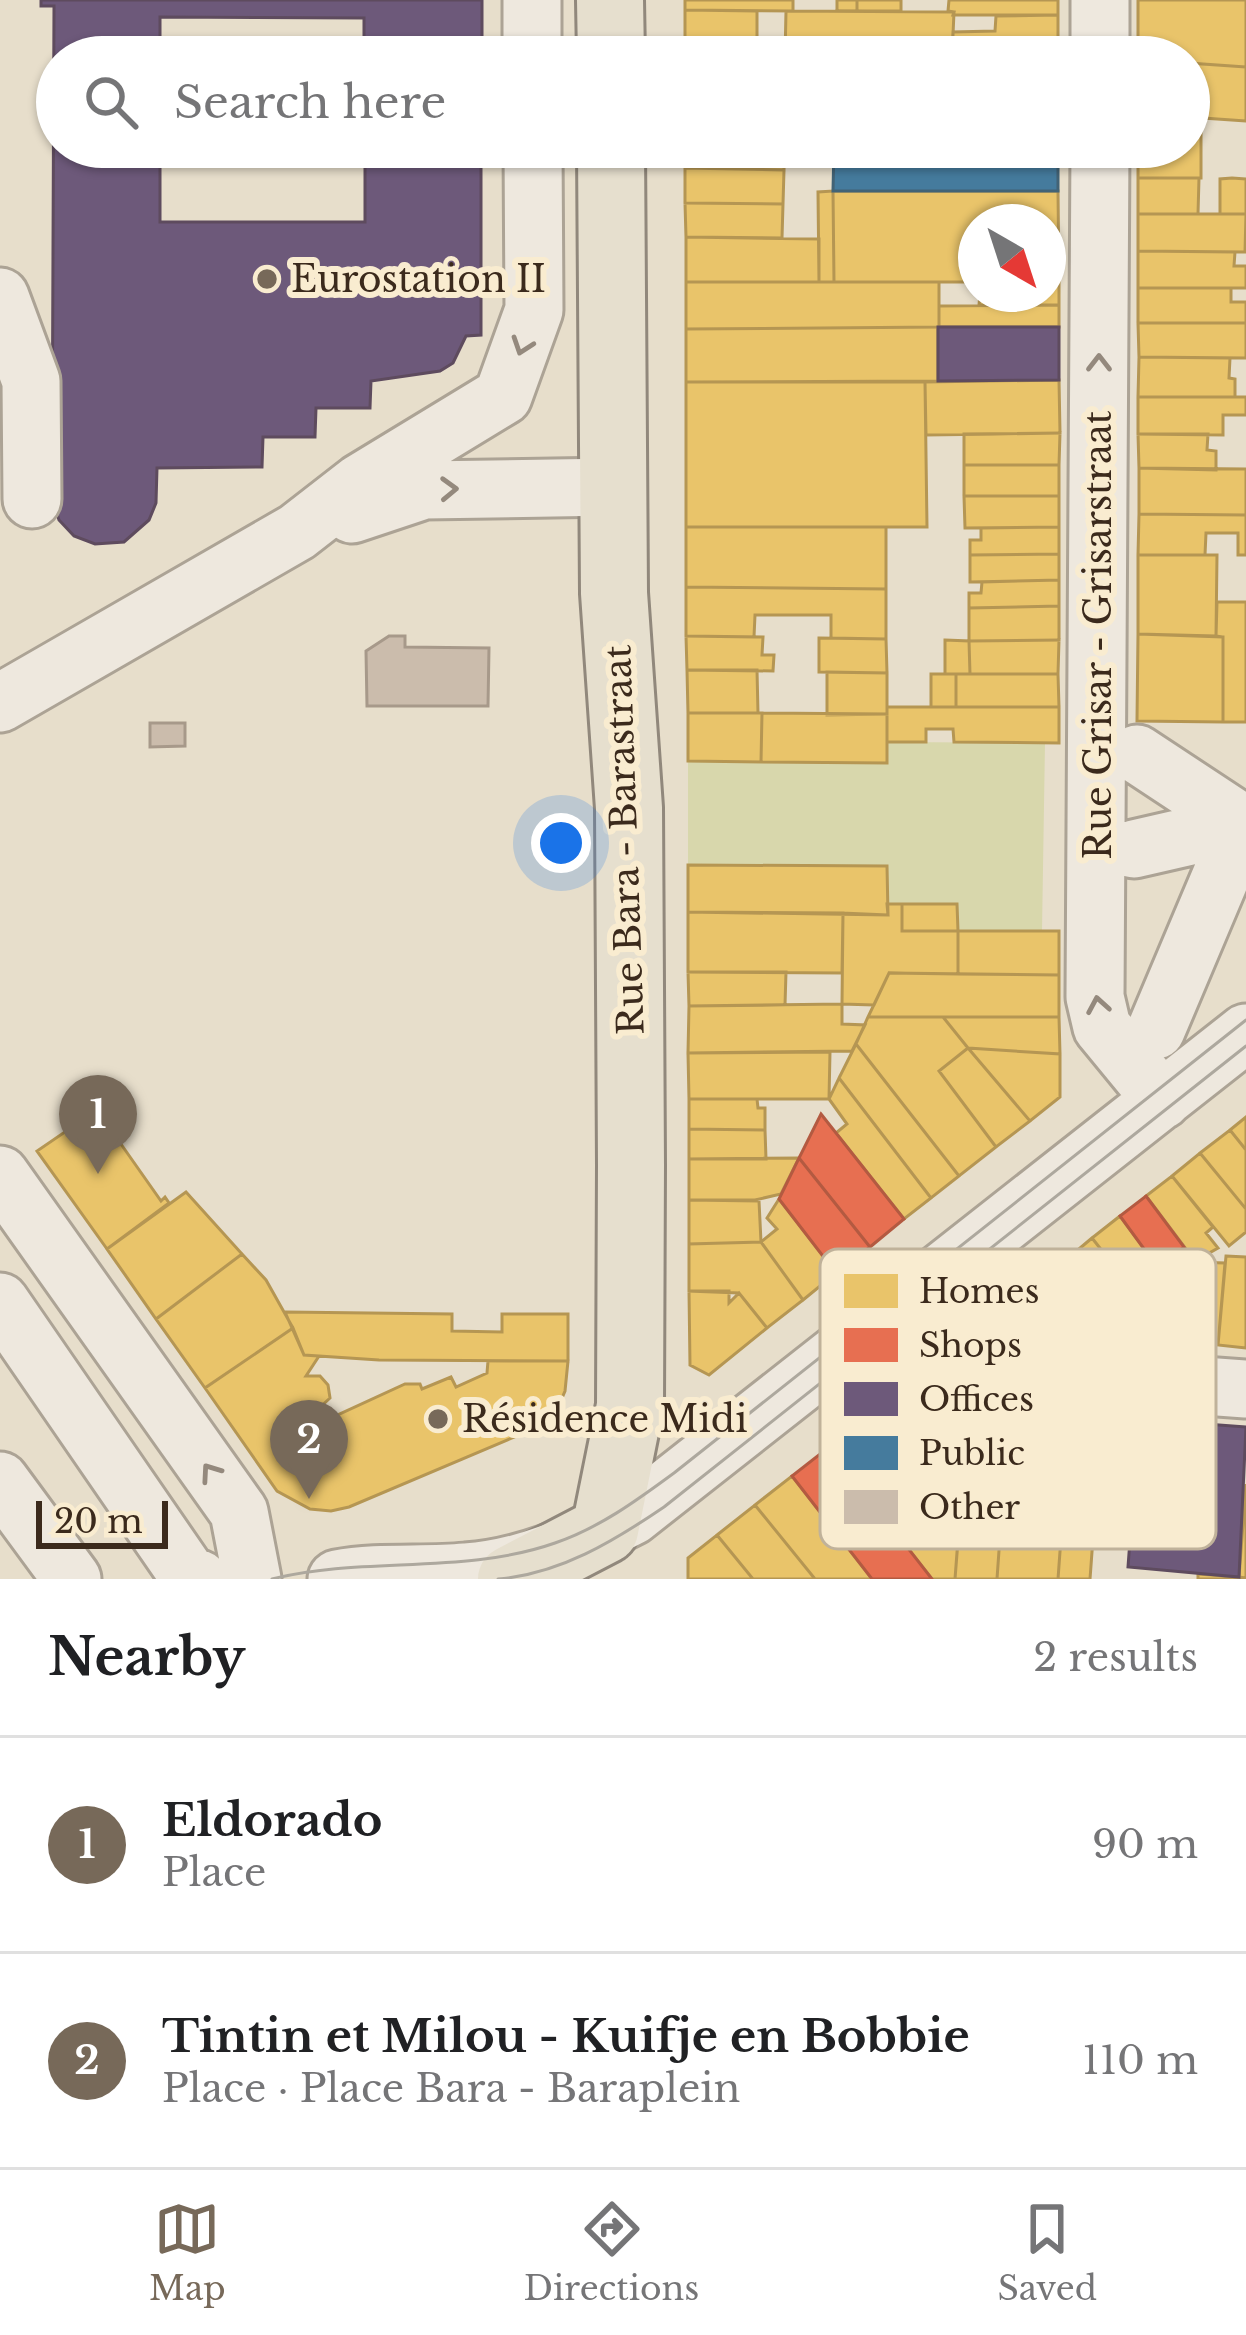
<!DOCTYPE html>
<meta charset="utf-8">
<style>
body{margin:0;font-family:"Libre Baskerville",serif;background:#f6f6f6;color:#202124}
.compass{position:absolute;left:958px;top:204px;width:108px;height:108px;border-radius:50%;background:#fff;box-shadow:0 3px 9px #0004;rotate:141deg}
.scale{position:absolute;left:36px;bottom:30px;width:132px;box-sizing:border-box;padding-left:12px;border:6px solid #3b2a1c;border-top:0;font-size:33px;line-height:42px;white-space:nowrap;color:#3b2a1c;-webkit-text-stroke:9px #f9ecd0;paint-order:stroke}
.you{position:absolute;left:561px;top:843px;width:42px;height:42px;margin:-30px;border:9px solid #fff;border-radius:50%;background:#1a73e8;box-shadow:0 0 0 18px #1a73e833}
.badge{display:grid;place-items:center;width:78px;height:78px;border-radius:50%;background:#776959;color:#fff;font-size:39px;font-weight:700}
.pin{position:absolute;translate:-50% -99px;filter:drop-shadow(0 3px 6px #0008)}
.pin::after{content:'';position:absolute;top:63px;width:42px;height:36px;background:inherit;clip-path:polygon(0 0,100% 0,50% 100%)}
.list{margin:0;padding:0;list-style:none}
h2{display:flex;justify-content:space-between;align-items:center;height:156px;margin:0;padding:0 48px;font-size:51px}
h2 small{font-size:39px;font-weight:400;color:#757577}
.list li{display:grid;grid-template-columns:78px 1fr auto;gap:36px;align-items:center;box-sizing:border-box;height:216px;padding:0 48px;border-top:3px solid #e0e0e0}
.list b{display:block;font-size:45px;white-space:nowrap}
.list p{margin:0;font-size:39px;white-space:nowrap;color:#757577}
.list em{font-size:39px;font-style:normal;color:#757577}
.icon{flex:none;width:66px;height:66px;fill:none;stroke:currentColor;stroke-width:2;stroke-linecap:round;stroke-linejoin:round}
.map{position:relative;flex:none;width:1246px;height:1579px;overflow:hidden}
.search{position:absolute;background:#fff;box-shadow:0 3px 9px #0004;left:36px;right:36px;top:36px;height:132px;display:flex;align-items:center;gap:30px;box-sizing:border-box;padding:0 42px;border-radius:66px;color:#757577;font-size:45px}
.sheet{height:588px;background:#fff}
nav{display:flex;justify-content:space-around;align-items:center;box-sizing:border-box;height:168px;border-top:3px solid #e0e0e0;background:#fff;font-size:33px;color:#757577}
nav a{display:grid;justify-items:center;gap:6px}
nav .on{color:#776959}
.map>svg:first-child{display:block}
.green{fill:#d8d7ac}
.homes{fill:#e9c46a;stroke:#b59653;stroke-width:3;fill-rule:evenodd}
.shops{fill:#e76f51;stroke:#b35a41;stroke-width:3}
.offices{fill:#6d597a;stroke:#5e4b5e;stroke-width:3}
.public{fill:#457b9d;stroke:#426376;stroke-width:3}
.building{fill:#cbbcac;stroke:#a7998a;stroke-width:3}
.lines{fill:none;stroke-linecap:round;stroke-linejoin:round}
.minor-casing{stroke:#aca395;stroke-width:63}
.major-casing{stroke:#91887c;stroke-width:72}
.minor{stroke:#eee8de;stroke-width:57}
.major{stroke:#e6dfce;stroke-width:66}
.tram{stroke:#ada89e;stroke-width:3}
.oneway{stroke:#94897d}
.poi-dot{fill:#776959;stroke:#f9ecd0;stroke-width:4.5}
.labels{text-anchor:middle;stroke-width:12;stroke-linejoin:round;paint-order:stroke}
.poi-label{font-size:36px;fill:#3b2a1c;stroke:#f9ecd0;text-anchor:start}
.street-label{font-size:36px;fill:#3b2a1c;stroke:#f9ecd0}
.key{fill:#f9ecd0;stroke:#c0b29a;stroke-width:3}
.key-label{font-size:33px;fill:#3b2a1c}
</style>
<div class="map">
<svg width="1246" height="1579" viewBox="0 0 1246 1579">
<rect width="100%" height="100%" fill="#e7decb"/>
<!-- green -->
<path class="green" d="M 887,742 L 1045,743 L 1042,931 L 958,931 L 956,904 L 887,904 L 886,866 L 688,865 L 688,761 L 886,763 Z"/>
<!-- homes -->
<path class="homes" d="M 685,0 L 793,0 L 793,11 L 685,10 Z
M 837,0 L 857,0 L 857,11 L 837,11 Z
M 857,0 L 901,0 L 901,11 L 857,11 Z
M 949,0 L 1058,0 L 1058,15 L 953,15 L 954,12 L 948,11 Z
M 1138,0 L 1246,0 L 1246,67 L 1189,63 L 1189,57 L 1138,57 Z
M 685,10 L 757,11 L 757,57 L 685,57 Z
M 786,11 L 954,12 L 952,57 L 785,57 Z
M 1058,15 L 1058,51 L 952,51 L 953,32 L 995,31 L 996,16 Z
M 952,51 L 1058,51 L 1058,57 L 952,57 Z
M 1189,63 L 1246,67 L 1246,121 L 1189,117 Z
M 1189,117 L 1201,118 L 1201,178 L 1138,178 L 1138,147 L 1189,147 Z
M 685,147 L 784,147 L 784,170 L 685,168 Z
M 685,168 L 784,170 L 783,204 L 685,203 Z
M 1138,178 L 1199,178 L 1198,214 L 1138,214 Z
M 1232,178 L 1246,179 L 1246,214 L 1220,214 L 1220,179 Z
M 833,191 L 834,282 L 819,282 L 818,192 Z
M 833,191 L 1058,191 L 1059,282 L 1048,282 L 1048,222 L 976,222 L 976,282 L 834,282 Z
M 685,203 L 783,204 L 782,238 L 686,237 Z
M 1138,214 L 1246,214 L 1245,252 L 1138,251 Z
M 686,237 L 819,239 L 819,282 L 686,282 Z
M 1138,251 L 1235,252 L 1234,266 L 1246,266 L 1246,288 L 1138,288 Z
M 686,282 L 939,282 L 939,327 L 686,329 Z
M 1048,282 L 1059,282 L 1059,305 L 979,305 L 980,294 L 1048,294 Z
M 1138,288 L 1231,288 L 1231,302 L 1246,302 L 1246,323 L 1138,323 Z
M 1059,305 L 1059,327 L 939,327 L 939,306 Z
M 1138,323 L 1246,323 L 1246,358 L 1139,357 Z
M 938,327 L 938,381 L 686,382 L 686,329 Z
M 1139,357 L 1230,358 L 1229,378 L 1235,379 L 1235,397 L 1138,397 Z
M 1059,380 L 1060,433 L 926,435 L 925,382 Z
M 686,382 L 925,382 L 927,527 L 686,527 Z
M 1138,397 L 1246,397 L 1246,415 L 1223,415 L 1223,435 L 1138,434 Z
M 1060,433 L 1059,465 L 964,465 L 964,434 Z
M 1138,434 L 1208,434 L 1207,450 L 1216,451 L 1216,470 L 1139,468 Z
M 964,465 L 1059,465 L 1059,496 L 964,496 Z
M 1139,468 L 1246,469 L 1246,515 L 1139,514 Z
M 964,496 L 1059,496 L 1059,527 L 965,528 Z
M 1139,514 L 1246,515 L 1246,555 L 1238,555 L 1238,533 L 1206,533 L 1205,555 L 1138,555 Z
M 686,527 L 886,527 L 886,589 L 686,587 Z
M 1059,527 L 1059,554 L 970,555 L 970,540 L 981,540 L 981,528 Z
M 1059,554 L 1059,580 L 970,582 L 970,555 Z
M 1138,555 L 1217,555 L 1216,636 L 1138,634 Z
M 1059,580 L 1059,606 L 969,608 L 969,593 L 981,593 L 982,582 Z
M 686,587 L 886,589 L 886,639 L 831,638 L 831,615 L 755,615 L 754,637 L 686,636 Z
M 1217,602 L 1246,602 L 1246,722 L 1223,722 L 1223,637 L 1216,636 Z
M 1059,606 L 1059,640 L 969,641 L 969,608 Z
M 1138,634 L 1223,637 L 1223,722 L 1137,721 Z
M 686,636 L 763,637 L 762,655 L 774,655 L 773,671 L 687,670 Z
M 819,638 L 886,639 L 887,673 L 819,672 Z
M 945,640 L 969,641 L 970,674 L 945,674 Z
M 1059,640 L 1058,674 L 970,674 L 969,641 Z
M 687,670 L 757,670 L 758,713 L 688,713 Z
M 827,672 L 887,673 L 887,714 L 827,715 Z
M 931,674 L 956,674 L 956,707 L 931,707 Z
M 956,674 L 1058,674 L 1059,707 L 956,707 Z
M 887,707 L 1059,707 L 1059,743 L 954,742 L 953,729 L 926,729 L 926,742 L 887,742 Z
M 688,713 L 762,713 L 761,762 L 688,761 Z
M 762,713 L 887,714 L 887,763 L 761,762 Z
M 688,865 L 887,866 L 888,915 L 688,912 Z
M 887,904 L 902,904 L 902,931 L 958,931 L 958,974 L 889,973 L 874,1005 L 842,1004 L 843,913 L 888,915 Z
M 902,904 L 957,904 L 958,931 L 902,931 Z
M 688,912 L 843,913 L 842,973 L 688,972 Z
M 958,931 L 1059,931 L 1059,975 L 958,974 Z
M 688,972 L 786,972 L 785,1005 L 689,1006 Z
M 889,973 L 1059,975 L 1059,1017 L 868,1017 Z
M 842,1004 L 842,1024 L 865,1025 L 852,1051 L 688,1053 L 689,1006 Z
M 868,1017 L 943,1017 L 968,1048 L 939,1071 L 996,1147 L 959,1176 L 856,1044 Z
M 943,1017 L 1059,1017 L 1060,1054 L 968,1048 Z
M 856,1044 L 959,1176 L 931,1198 L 839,1078 Z
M 968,1048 L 1060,1054 L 1060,1097 L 1030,1121 Z
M 968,1048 L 1030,1121 L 996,1147 L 939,1071 Z
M 830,1052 L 829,1099 L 689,1099 L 688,1053 Z
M 839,1078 L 931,1198 L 904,1219 L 836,1133 L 847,1124 L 829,1099 Z
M 689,1099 L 757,1099 L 758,1108 L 765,1108 L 765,1130 L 689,1129 Z
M 97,1110 L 161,1201 L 165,1197 L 169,1203 L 107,1249 L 37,1151 Z
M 1246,1117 L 1246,1150 L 1230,1130 Z
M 689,1129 L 765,1130 L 766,1159 L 689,1159 Z
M 1230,1130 L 1246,1150 L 1246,1209 L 1200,1153 Z
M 1200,1153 L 1246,1209 L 1246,1232 L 1229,1246 L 1172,1176 Z
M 799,1158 L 781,1194 L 755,1200 L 689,1200 L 689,1159 Z
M 1172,1176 L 1213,1227 L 1206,1233 L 1218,1248 L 1195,1261 L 1146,1196 Z
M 186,1192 L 242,1254 L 156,1319 L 107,1249 Z
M 779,1199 L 836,1273 L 803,1300 L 761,1242 L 777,1229 L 767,1218 Z
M 689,1200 L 759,1201 L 761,1242 L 689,1244 Z
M 1120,1216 L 1156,1265 L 1130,1286 L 1092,1238 Z
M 1092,1238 L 1130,1286 L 1104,1306 L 1067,1259 Z
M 761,1242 L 803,1300 L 767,1328 L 739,1293 L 689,1291 L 689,1244 Z
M 242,1254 L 266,1280 L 293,1328 L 205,1388 L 156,1319 Z
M 1226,1256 L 1246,1257 L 1246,1348 L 1218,1345 Z
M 1190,1262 L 1225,1263 L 1218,1345 L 1185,1343 Z
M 689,1291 L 729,1291 L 729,1303 L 739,1293 L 767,1328 L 709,1375 L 690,1365 Z
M 285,1312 L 452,1314 L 452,1331 L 502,1332 L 502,1314 L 568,1314 L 568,1361 L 379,1360 L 304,1355 Z
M 293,1328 L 304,1355 L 319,1356 L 306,1376 L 320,1376 L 328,1385 L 330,1398 L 315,1412 L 322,1422 L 405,1384 L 420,1384 L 422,1389 L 451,1377 L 456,1387 L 487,1373 L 488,1361 L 568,1361 L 565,1391 L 556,1412 L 531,1430 L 349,1507 L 331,1511 L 310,1509 L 277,1491 L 205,1388 Z
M 968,1406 L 1009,1409 L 997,1579 L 955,1579 ZM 970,1524 L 988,1525 L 988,1542 L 969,1541 Z
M 1009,1409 L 1070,1414 L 1058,1579 L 997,1579 Z
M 1070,1414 L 1102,1416 L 1090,1579 L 1058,1579 Z
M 861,1421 L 958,1541 L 955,1579 L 932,1579 L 829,1447 Z
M 792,1476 L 872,1579 L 815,1579 L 755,1505 Z
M 1246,1484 L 1246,1578 L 1239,1577 Z
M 755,1505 L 815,1579 L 753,1579 L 717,1535 Z
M 717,1535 L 753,1579 L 688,1579 L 688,1558 Z
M 1198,1574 L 1239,1577 L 1245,1579 L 1198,1579 Z"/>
<!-- shops -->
<path class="shops" d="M 821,1114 L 904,1219 L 870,1247 L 799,1158 Z
M 799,1158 L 870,1247 L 836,1273 L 779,1199 Z
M 1146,1196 L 1184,1247 L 1158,1268 L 1120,1216 Z
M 829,1447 L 932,1579 L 872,1579 L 792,1476 Z"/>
<!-- offices -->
<path class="offices" d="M 41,0 L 482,0 L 482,57 L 364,57 L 364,18 L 160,17 L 160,57 L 57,57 L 57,147 L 160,147 L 160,222 L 365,222 L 365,147 L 481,147 L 481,335 L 466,336 L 453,363 L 440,371 L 371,381 L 370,408 L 316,408 L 315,437 L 263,437 L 262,467 L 157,468 L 156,503 L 149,520 L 124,542 L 95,544 L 74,536 L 59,520 L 52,498 L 54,6 L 41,6 Z
M 938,327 L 1059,327 L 1059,380 L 938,381 Z
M 1139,1419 L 1246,1427 L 1239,1577 L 1128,1567 Z"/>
<!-- public -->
<path class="public" d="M 834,147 L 1058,147 L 1058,191 L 833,191 Z"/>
<!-- building -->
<path class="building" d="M 389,636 L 405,636 L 405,647 L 489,648 L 488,706 L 367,706 L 366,651 Z
M 150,723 L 185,723 L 185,746 L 150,747 Z"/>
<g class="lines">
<!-- minor casing -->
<g class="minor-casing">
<path id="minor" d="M 532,0 L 532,57
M 1100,57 L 1100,0
M 1100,147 L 1095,997 L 1102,1027 L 1162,1100
M 0,297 L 31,381 L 32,499
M 352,514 L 424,490 L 614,487
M 0,703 L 297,532 L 360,483 L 503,396 L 534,310 L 533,147
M 1137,754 L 1243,824 L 1156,1030
M 1134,849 L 1243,824 L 1246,828
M 0,1175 L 239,1512 L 252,1579
M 0,1302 L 188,1575 L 199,1579
M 895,1310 L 933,1355 L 972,1369 L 1246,1389
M 0,1481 L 72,1579
M 337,1579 C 379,1571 423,1576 466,1572 C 525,1568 580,1543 632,1516 L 1246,1033"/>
</g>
<!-- major casing -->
<g class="major-casing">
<path id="major" d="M 610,0 L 611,57
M 605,1530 L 630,1406 L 631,1165 L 629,808 L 614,593 L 611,147
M 511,1579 L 605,1530"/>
</g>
<!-- minor -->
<use href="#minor" class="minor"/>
<!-- major -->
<use href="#major" class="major"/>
<!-- tram -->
<path class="tram" d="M 272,1579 C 364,1556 464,1575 555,1543 C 599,1528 636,1501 674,1473 L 1246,1020
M 498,1579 C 560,1574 614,1541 664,1507 L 1246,1046"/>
</g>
<!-- one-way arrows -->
<defs><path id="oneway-chevron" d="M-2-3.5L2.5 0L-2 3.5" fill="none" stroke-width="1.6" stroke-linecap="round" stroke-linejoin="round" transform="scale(3)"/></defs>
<g class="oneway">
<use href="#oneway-chevron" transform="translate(522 346) rotate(109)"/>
<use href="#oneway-chevron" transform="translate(1099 363) rotate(-90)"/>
<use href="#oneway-chevron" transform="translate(449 489) rotate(-2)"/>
<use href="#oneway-chevron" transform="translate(1098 1005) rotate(-100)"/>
<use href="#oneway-chevron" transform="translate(210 1472) rotate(-125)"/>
</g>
<!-- markers -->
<g class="poi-dot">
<circle cx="267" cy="279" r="12"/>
<circle cx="438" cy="1419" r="12"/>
</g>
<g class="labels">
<!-- poi labels -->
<g class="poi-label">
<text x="291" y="292">Eurostation II</text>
<text x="462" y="1432">Résidence Midi</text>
</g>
<!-- street labels -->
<g class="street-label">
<text transform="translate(1098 635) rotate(-90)" y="13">Rue Grisar - Grisarstraat</text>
<text transform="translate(624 840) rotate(-92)" y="13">Rue Bara - Barastraat</text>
</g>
</g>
<!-- legend -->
<rect x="820" y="1249" width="396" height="300" rx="18" class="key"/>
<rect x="844" y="1274" width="54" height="34" fill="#e9c46a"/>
<rect x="844" y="1328" width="54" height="34" fill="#e76f51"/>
<rect x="844" y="1382" width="54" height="34" fill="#6d597a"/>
<rect x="844" y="1436" width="54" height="34" fill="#457b9d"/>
<rect x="844" y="1490" width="54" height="34" fill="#cbbcac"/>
<g class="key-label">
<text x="919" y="1303">Homes</text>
<text x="919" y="1357">Shops</text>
<text x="919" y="1411">Offices</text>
<text x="919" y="1465">Public</text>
<text x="919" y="1519">Other</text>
</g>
</svg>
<svg class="compass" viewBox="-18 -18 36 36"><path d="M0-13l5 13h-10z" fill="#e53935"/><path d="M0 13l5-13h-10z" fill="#757577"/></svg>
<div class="scale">20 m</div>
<div class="you"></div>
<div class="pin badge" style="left:98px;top:1174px">1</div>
<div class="pin badge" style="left:309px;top:1499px">2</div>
<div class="search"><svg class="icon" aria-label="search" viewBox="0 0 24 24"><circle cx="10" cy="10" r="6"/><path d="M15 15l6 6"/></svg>Search here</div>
</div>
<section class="sheet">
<h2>Nearby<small>2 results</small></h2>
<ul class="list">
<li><span class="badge">1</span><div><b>Eldorado</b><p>Place</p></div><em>90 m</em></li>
<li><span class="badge">2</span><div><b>Tintin et Milou - Kuifje en Bobbie</b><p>Place · Place Bara - Baraplein</p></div><em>110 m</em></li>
</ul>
</section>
<nav>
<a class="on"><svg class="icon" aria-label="map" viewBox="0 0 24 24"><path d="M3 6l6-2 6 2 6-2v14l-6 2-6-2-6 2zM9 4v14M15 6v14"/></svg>Map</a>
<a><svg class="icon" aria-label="directions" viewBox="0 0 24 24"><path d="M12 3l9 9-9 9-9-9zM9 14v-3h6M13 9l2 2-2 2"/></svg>Directions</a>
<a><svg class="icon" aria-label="saved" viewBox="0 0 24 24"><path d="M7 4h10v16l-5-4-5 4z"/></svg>Saved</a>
</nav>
